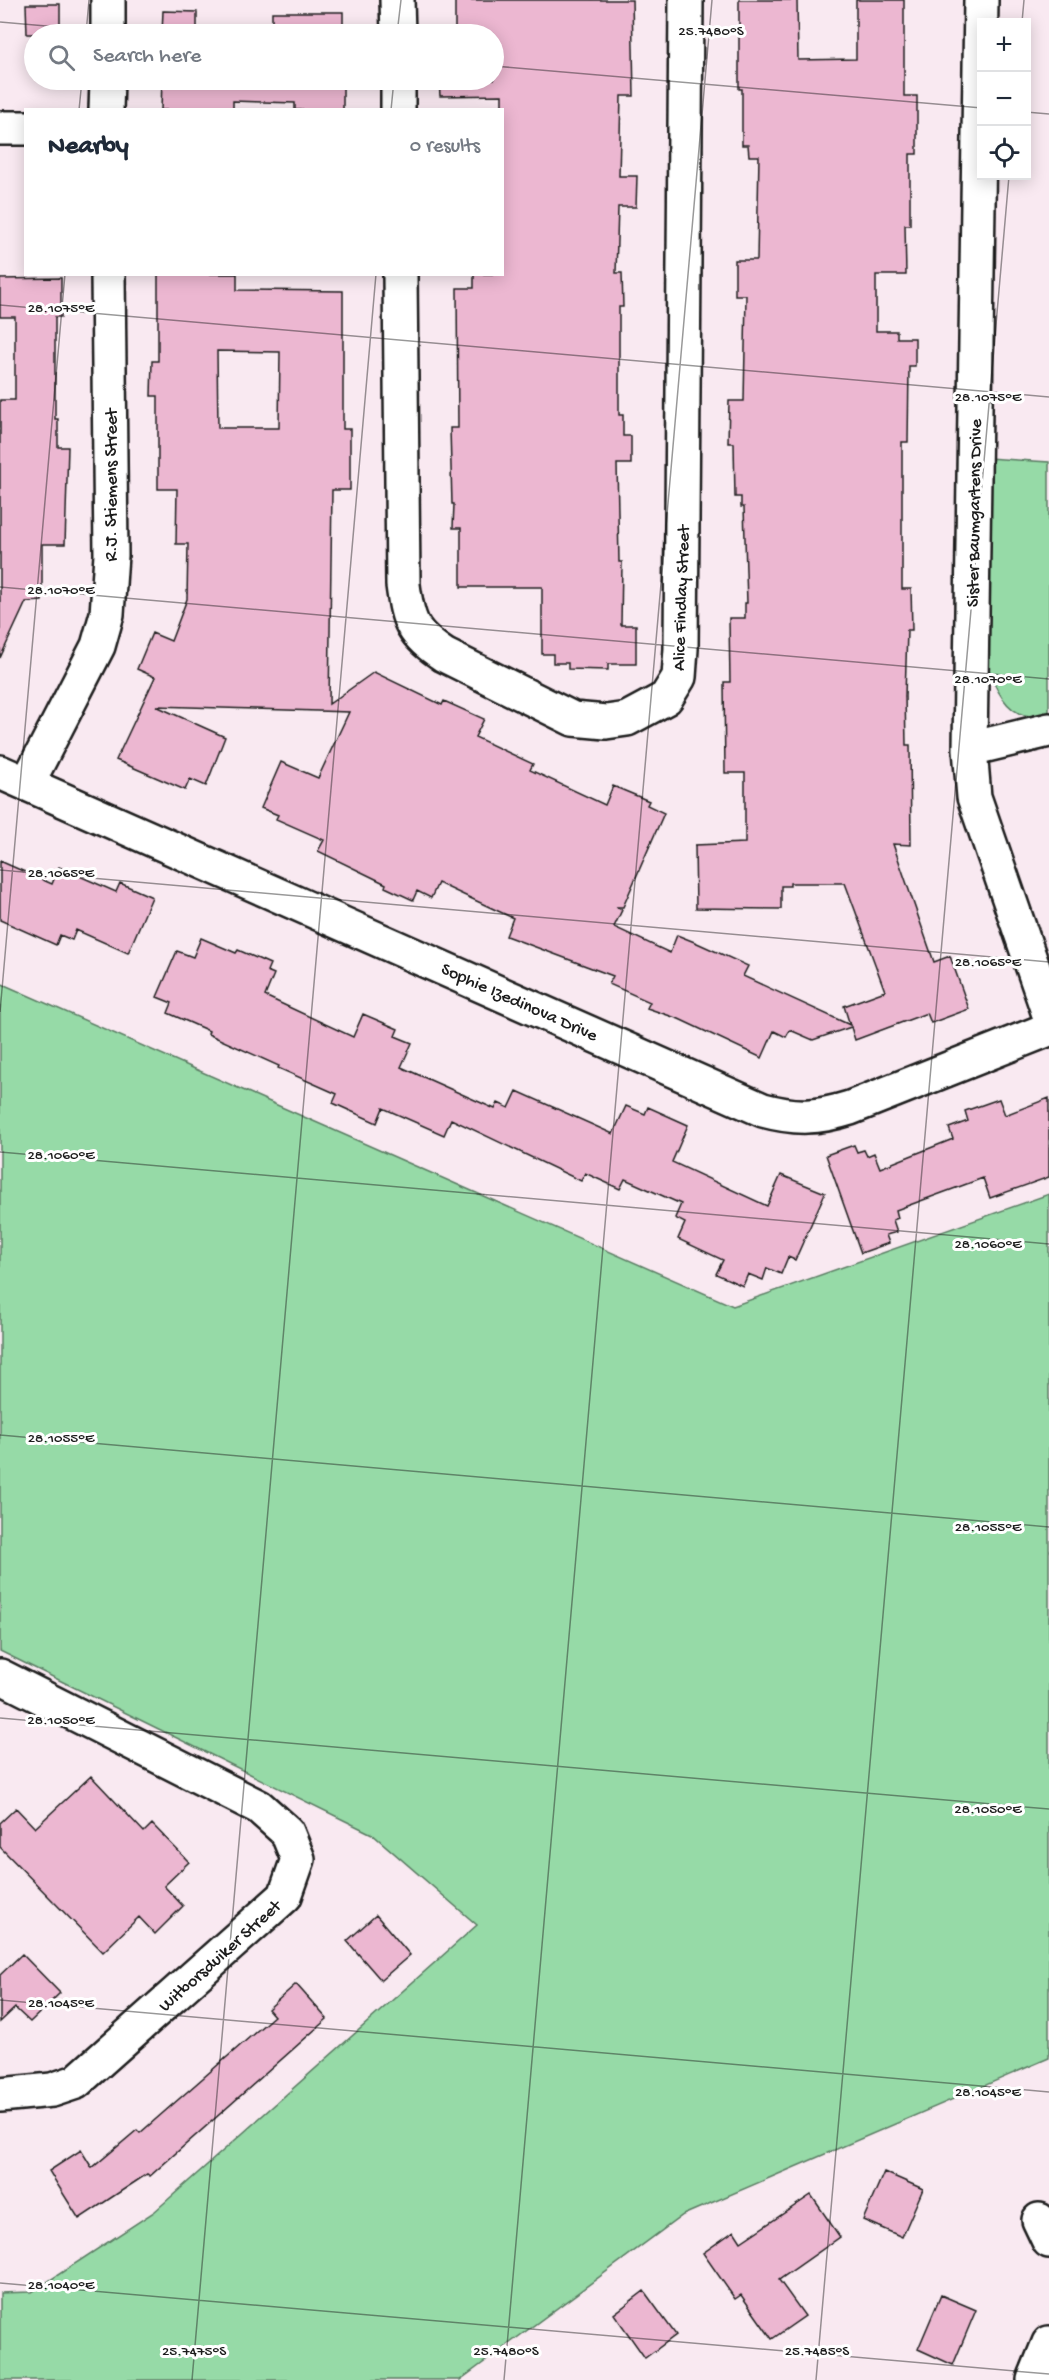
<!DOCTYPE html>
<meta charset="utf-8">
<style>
body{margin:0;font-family:"Gochi Hand",sans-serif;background:#f2f2f3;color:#1f2937}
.controls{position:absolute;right:18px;top:18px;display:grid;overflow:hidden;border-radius:0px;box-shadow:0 3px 15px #0003}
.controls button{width:54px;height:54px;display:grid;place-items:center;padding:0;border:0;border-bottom:2px solid #e0e1e3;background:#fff;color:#1f2937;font:30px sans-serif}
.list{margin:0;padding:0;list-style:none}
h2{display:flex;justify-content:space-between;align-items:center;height:78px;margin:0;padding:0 24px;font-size:26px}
h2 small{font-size:20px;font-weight:400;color:#747a83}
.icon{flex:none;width:33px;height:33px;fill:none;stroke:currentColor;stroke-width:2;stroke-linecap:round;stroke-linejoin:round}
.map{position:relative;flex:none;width:1049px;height:2380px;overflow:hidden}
.search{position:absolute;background:#fff;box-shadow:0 3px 15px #0003;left:24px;top:24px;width:480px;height:66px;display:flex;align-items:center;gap:15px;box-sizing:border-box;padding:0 21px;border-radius:33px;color:#747a83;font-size:22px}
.panel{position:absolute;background:#fff;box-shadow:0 3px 15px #0003;left:24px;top:108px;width:480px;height:168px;border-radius:0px}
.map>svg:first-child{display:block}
.green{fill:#96daa7;stroke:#597b62;stroke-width:1.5}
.building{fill:#ecb7d1;stroke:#1c1c1c;stroke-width:1.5;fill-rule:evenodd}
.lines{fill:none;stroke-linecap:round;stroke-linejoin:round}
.minor-casing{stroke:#1c1c1c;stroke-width:38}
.minor{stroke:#fff;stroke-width:33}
.ticks{fill:none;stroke:#1c1c1c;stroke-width:1.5;stroke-opacity:0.45}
.labels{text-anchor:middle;stroke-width:6;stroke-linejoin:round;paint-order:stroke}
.street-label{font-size:18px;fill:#1c1c1c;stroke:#fff}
.ticks-label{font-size:15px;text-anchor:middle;fill:#1c1c1c;stroke:#fff;stroke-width:6;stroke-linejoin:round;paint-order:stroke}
</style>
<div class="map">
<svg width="1049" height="2380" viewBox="0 0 1049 2380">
<rect width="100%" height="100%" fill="#f9e9f1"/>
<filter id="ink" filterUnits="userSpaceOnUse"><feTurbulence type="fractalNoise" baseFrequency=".0167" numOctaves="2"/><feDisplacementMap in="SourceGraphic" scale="12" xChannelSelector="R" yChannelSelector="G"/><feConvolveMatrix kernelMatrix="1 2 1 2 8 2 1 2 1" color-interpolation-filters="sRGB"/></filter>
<g filter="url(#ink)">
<!-- green -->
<path class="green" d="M 987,458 L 1049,462 L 1049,713 C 1043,714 1036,717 1030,716 C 1007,715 994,686 988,667 Z
M 0,983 L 733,1306 L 1049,1194 L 1049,2058 L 683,2215 L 460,2380 L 0,2380 L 0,2293 L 32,2292 L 154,2212 L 477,1925 L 372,1834 L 0,1651 Z"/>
<!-- building -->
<path class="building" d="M 455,0 L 632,0 L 634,96 L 621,96 L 619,176 L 637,176 L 636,207 L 618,207 L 616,273 L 622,273 L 623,307 L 619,307 L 619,415 L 623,415 L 623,436 L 631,436 L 631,464 L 617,464 L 619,562 L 622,562 L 621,625 L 636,625 L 636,664 L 608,664 L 608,670 L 568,669 L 568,663 L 553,663 L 553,654 L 542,654 L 542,587 L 461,587 L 461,528 L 453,528 L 454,504 L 452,504 L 450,428 L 458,428 L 457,288 L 474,288 L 474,274 L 502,274 L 502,95 L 440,96 L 439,80 L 494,80 L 494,34 L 439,34 L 455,34 Z
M 739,0 L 797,0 L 798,60 L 856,59 L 856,0 L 904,0 L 904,96 L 917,96 L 917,154 L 910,154 L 910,225 L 905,225 L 906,275 L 876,275 L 876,331 L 897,331 L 897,338 L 915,338 L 915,366 L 909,366 L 908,442 L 902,442 L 902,589 L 911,589 L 912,630 L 907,630 L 905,696 L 906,745 L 910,745 L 911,845 L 893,844 L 934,962 L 950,956 L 969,1009 L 931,1023 L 927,1013 L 855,1040 L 851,1027 L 813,1040 L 790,1030 L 786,1037 L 774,1031 L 762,1058 L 679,1019 L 647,1008 L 650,1002 L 609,984 L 613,976 L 506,936 L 513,918 L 438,883 L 431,898 L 417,891 L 413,900 L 385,887 L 386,884 L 318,851 L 324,840 L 276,819 L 278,815 L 261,808 L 281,762 L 318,778 L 349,712 L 156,706 L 225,737 L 206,786 L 190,779 L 185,790 L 116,760 L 155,677 L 137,669 L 152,633 L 171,641 L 187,599 L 188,544 L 176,544 L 177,489 L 158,489 L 158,396 L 151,396 L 152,361 L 158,361 L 158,274 L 237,274 L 237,290 L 343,291 L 343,429 L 350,429 L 350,490 L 332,490 L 329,704 L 374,672 L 442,705 L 444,701 L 484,719 L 475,737 L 533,764 L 530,770 L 605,805 L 613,786 L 649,801 L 647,805 L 664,813 L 623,907 L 616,907 L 622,910 L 614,927 L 670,953 L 677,935 L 697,943 L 748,966 L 743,976 L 850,1025 L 844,1006 L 885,991 L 845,883 L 790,883 L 790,886 L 781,886 L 781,909 L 696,908 L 695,845 L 745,843 L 745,773 L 725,773 L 724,682 L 730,682 L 729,618 L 745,618 L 745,603 L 747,603 L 744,507 L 741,507 L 741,497 L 735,497 L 734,443 L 728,443 L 729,401 L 744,401 L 746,295 L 735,295 L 735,260 L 757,260 L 759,156 L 749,156 L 748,145 L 742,145 L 742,89 L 739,89 ZM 217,351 L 280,352 L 279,428 L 218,428 Z
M 26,4 L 60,4 L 60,34 L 27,34 Z
M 163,11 L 197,12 L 197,30 L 272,31 L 272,12 L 343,12 L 343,34 L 162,34 Z
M 162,80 L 343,80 L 343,110 L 295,110 L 295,103 L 233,101 L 233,110 L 161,110 Z
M 61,278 L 61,317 L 55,317 L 55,419 L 58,419 L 58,447 L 68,447 L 65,544 L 42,544 L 42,601 L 26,602 L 0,658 L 0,400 L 15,400 L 15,317 L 0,317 L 0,279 Z
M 0,861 L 52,884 L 59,867 L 116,892 L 120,883 L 152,897 L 128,953 L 76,930 L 72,940 L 60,935 L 56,945 L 0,920 Z
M 201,938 L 236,953 L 238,950 L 270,964 L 267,971 L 274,974 L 265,996 L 353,1037 L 363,1014 L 398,1029 L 395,1036 L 412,1043 L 401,1067 L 495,1109 L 498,1103 L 509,1108 L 517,1091 L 613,1134 L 626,1106 L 645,1114 L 648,1107 L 688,1125 L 672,1162 L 767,1206 L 781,1175 L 825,1193 L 795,1260 L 788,1257 L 781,1274 L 767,1268 L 763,1280 L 748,1274 L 743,1286 L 716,1274 L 723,1260 L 678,1239 L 685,1223 L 675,1218 L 681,1204 L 625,1179 L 620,1189 L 585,1173 L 581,1181 L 451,1119 L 444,1135 L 383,1108 L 377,1123 L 333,1103 L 337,1094 L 278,1068 L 279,1066 L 208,1034 L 209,1031 L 168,1013 L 172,1003 L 157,997 L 177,951 L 193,957 Z
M 1049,1098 L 1049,1177 L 990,1198 L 983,1178 L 896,1210 L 898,1218 L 893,1220 L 897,1232 L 886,1235 L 889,1243 L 861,1253 L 826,1155 L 854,1145 L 857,1152 L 864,1150 L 867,1156 L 874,1153 L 880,1168 L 953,1139 L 949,1128 L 968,1121 L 965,1111 L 999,1099 L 1005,1115 Z
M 91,1776 L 144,1832 L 152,1824 L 189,1862 L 164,1886 L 183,1906 L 155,1934 L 139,1917 L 103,1952 L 0,1847 L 0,1823 L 16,1808 L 35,1828 Z
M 376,1915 L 410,1955 L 381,1980 L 347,1941 Z
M 22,1954 L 60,1993 L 30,2022 L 15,2008 L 0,2022 L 0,1975 Z
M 296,1984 L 327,2019 L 150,2176 L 147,2174 L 79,2219 L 49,2171 L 81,2150 L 92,2168 L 137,2130 L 140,2133 L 274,2016 L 268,2009 Z
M 884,2172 L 923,2189 L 902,2237 L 863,2220 Z
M 811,2195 L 840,2237 L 779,2280 L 805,2316 L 772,2339 L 741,2295 L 735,2299 L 703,2253 L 734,2231 L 741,2242 Z
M 644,2291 L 676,2335 L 645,2358 L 614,2314 Z
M 941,2295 L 976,2310 L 953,2365 L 918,2349 Z"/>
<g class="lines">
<!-- minor casing -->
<g class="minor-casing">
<path id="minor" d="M 397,0 L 398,34
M 981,0 L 970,749 L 974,797 L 1049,1014
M 108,34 L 108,0
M 398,80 L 398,110
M 106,110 L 107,80
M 0,128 L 26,128
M 400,274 L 403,585 C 408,623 412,633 444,655 L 573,719 L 606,722 L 627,719 L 666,698 L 679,677 L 681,649 L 686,0
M 970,749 L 1049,730
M 0,772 L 763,1110 C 796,1119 818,1118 850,1108 L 1049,1029
M 27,784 L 98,646 L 107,614 L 111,555 L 108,274
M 0,1676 L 259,1807 L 287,1832 L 298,1859 L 285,1896 L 76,2082 L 52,2090 L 0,2095
M 1039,2220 L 1049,2241
M 1034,2380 L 1049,2343"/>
</g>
<!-- minor -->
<use href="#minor" class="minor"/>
</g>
</g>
<!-- ticks -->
<path class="ticks" d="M 0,22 L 138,34M 1022,22 L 1024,0M 86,34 L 89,0M 397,34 L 401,0M 494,66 L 982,108M 79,110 L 82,80M 391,110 L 394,80M 1026,112 L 1049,114M 0,305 L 1049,397M 0,587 L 1049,679M 0,870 L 1049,962M 0,1012 L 65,274M 0,1152 L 1049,1244M 0,1435 L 1049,1527M 0,1718 L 1049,1809M 0,2000 L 1049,2092M 0,2283 L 1049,2374M 192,2380 L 376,274M 504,2380 L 712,0M 816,2380 L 1009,176"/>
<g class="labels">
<!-- street labels -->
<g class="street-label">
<text transform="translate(110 485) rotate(-90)" y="6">R.J. Stiemens Street</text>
<text transform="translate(973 513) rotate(-89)" y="6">Sister Baumgartens Drive</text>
<text transform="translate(680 598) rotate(-88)" y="6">Alice Findlay Street</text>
<text transform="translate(520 1001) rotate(24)" y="6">Sophie Izedinova Drive</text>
<text transform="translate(219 1955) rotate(-42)" y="6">Witborsduiker Street</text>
</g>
</g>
<g class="ticks-label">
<text x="711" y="35">25.7480°S</text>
<text x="61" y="312">28.1075°E</text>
<text x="988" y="401">28.1075°E</text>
<text x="61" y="594">28.1070°E</text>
<text x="988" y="683">28.1070°E</text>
<text x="61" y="877">28.1065°E</text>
<text x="988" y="966">28.1065°E</text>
<text x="61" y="1159">28.1060°E</text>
<text x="988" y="1248">28.1060°E</text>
<text x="61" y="1442">28.1055°E</text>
<text x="988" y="1531">28.1055°E</text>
<text x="61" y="1724">28.1050°E</text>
<text x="988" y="1813">28.1050°E</text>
<text x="61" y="2007">28.1045°E</text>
<text x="988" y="2096">28.1045°E</text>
<text x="61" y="2289">28.1040°E</text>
<text x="194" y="2355">25.7475°S</text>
<text x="506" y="2355">25.7480°S</text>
<text x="817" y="2355">25.7485°S</text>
</g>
</svg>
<div class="controls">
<button>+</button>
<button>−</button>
<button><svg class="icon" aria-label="locate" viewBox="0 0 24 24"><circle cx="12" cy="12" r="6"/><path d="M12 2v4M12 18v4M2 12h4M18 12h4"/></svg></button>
</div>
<div class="search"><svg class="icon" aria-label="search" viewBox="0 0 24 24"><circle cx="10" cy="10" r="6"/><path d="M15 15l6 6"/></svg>Search here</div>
<section class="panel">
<h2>Nearby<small>0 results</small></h2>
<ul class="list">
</ul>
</section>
</div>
